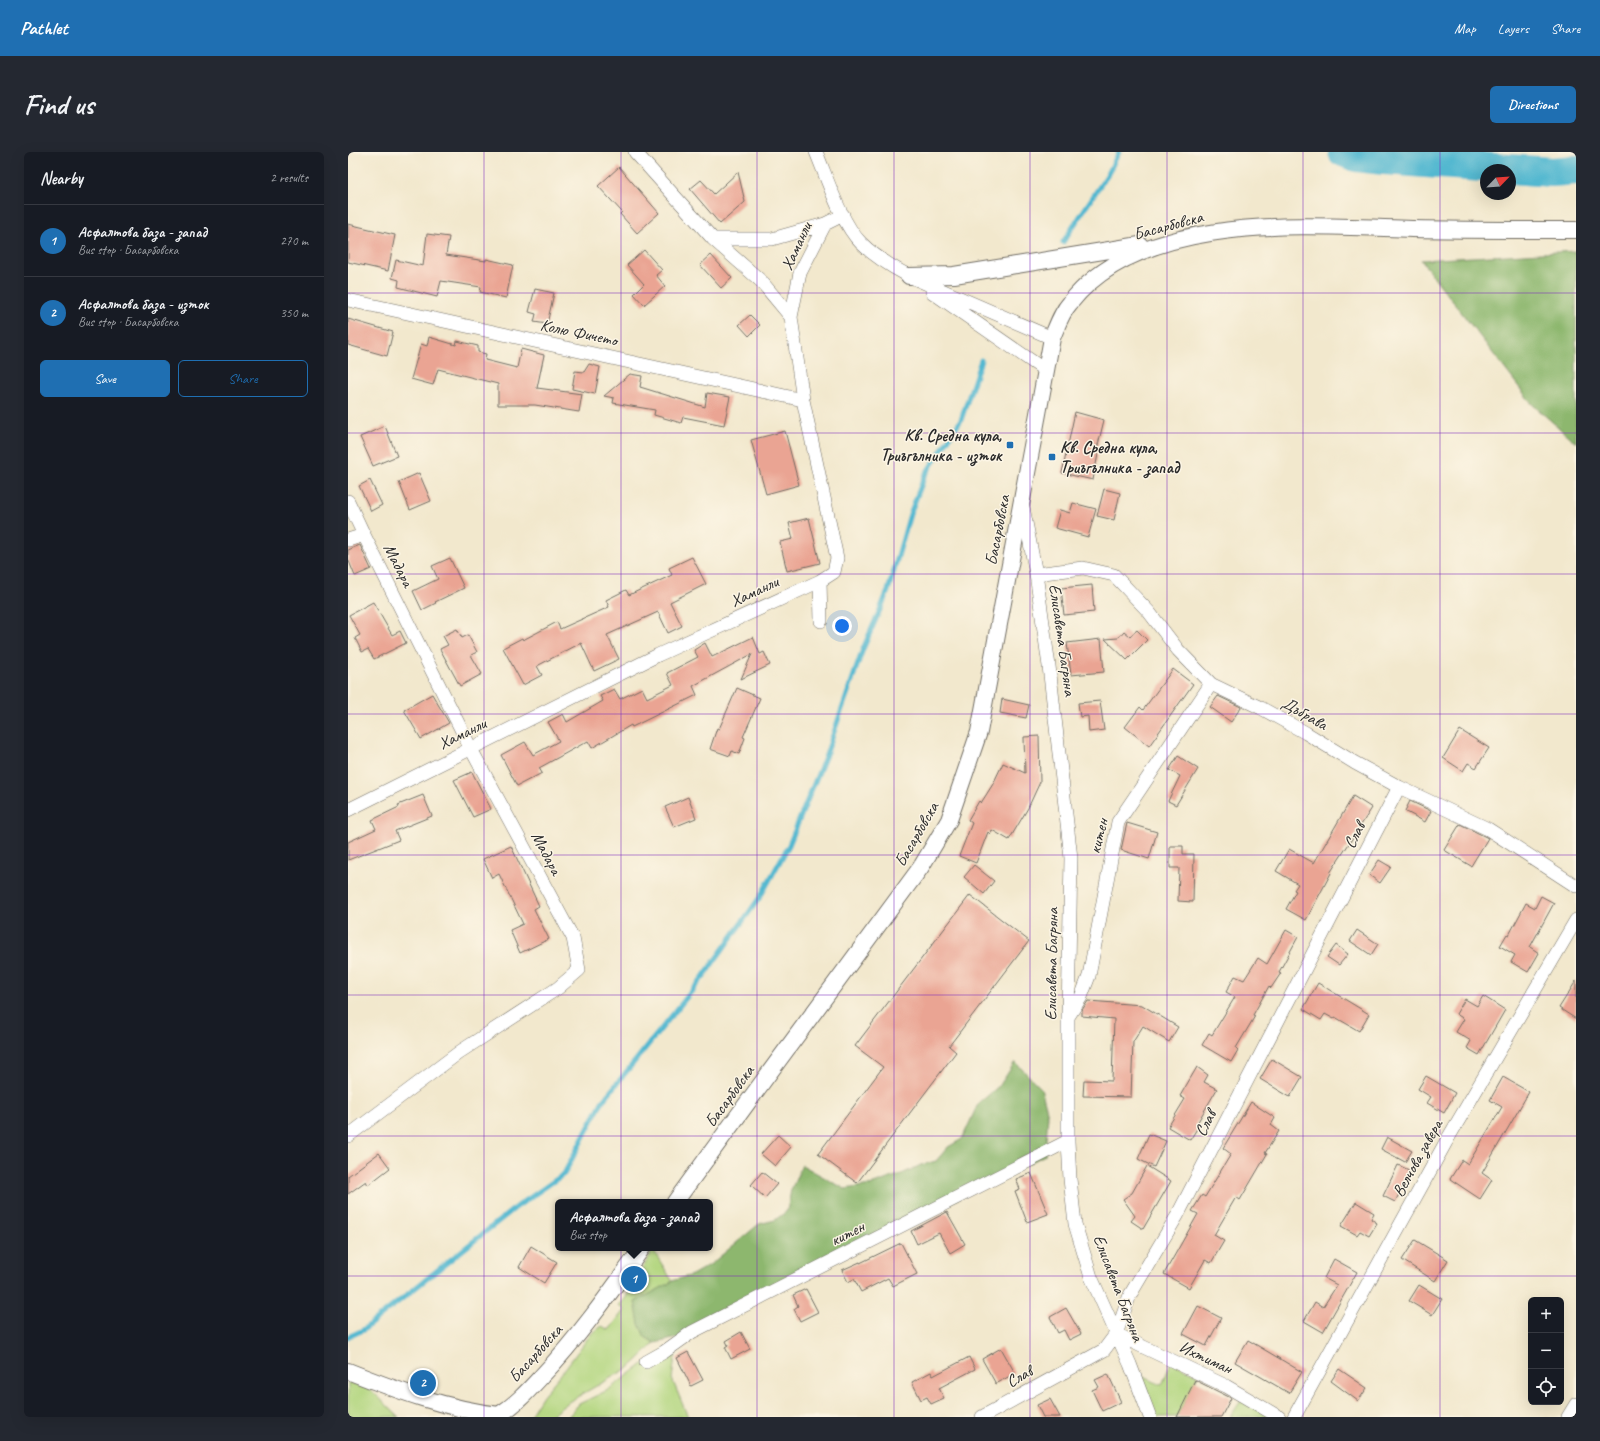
<!DOCTYPE html>
<meta charset="utf-8">
<style>
body{margin:0;font-family:Caveat,sans-serif;background:#242831;color:#f1f3f6}
.controls{position:absolute;right:12px;bottom:12px;display:grid;overflow:hidden;border-radius:6px;box-shadow:0 4px 16px #0002}
.controls button{width:36px;height:36px;display:grid;place-items:center;padding:0;border:0;border-bottom:1px solid #363941;background:#171b24;color:#f1f3f6;font:20px sans-serif}
.compass{position:absolute;left:1132px;top:12px;width:36px;height:36px;border-radius:50%;background:#171b24;box-shadow:0 4px 16px #0002;rotate:65deg}
.you{position:absolute;left:494px;top:474px;width:14px;height:14px;margin:-10px;border:3px solid #fff;border-radius:50%;background:#1a73e8;box-shadow:0 0 0 6px #1a73e833}
.badge{display:grid;place-items:center;width:26px;height:26px;border-radius:50%;background:#1f6fb2;color:#fff;font-size:13px;font-weight:700}
.pin{position:absolute;translate:-50% -50%;border:2px solid #fff;box-shadow:0 1px 4px #0006}
.popup{position:absolute;left:207px;top:1047px;width:158px;height:52px;box-sizing:border-box;display:grid;place-content:center;border-radius:6px;background:#171b24;filter:drop-shadow(0 1px 3px #0005);font-size:13px;white-space:nowrap;color:#9ea1a6}
.popup b{font-size:15px;color:#f1f3f6}
.popup::after{content:'';position:absolute;left:50%;top:100%;margin-left:-8px;border:8px solid transparent;border-top-color:#171b24}
.list{margin:0;padding:0;list-style:none}
h2{display:flex;justify-content:space-between;align-items:center;height:52px;margin:0;padding:0 16px;font-size:17px}
h2 small{font-size:13px;font-weight:400;color:#9ea1a6}
.list li{display:grid;grid-template-columns:26px 1fr auto;gap:12px;align-items:center;box-sizing:border-box;height:72px;padding:0 16px;border-top:1px solid #363941}
.list b{display:block;font-size:15px;white-space:nowrap}
.list p{margin:0;font-size:13px;white-space:nowrap;color:#9ea1a6}
.list em{font-size:13px;font-style:normal;color:#9ea1a6}
.actions{display:flex;gap:8px;padding:12px 16px}
.actions a{flex:1;padding:9px 0;border:1px solid #1f6fb2;border-radius:6px;text-align:center;font-size:14px;color:#1f6fb2}
.actions .main{background:#1f6fb2;color:#fff}
.icon{flex:none;width:22px;height:22px;fill:none;stroke:currentColor;stroke-width:2;stroke-linecap:round;stroke-linejoin:round}
.map{position:relative;flex:none;width:1228px;height:1265px;overflow:hidden;border-radius:6px}
header{display:flex;align-items:center;gap:24px;box-sizing:border-box;height:56px;padding:0 20px;background:#1f6fb2;color:#fff}
header strong{font-size:19px}
nav{display:flex;gap:22px;margin-inline-start:auto;font-size:14px}
.intro{display:flex;align-items:center;justify-content:space-between;box-sizing:border-box;height:96px;padding:0 24px}
h1{margin:0;font-size:28px}
.button{padding:10px 18px;border-radius:6px;background:#1f6fb2;color:#fff;font-size:14px;font-weight:700}
main{display:flex;gap:24px;padding:0 24px}
aside{flex:1;background:#171b24;border-radius:6px;box-shadow:0 4px 16px #0002}
.map>svg:first-child{display:block}
.green{fill:#b2d67f;stroke:#6e8055}
.forest{fill:#8db76e;stroke:#5c714c}
.lines{fill:none;stroke-linecap:round;stroke-linejoin:round}
.stream{stroke:#52b8d0;stroke-width:5}
.river{stroke:#52b8d0;stroke-width:30}
.building{fill:#eaa493}
.minor-casing{stroke:#716d64;stroke-width:14}
.tertiary-casing{stroke:#716d64;stroke-width:18}
.minor{stroke:#fff;stroke-width:13}
.tertiary{stroke:#fff;stroke-width:16}
.grid{fill:none;stroke:#7b2cbf;stroke-width:1;stroke-opacity:0.55}
.poi-dot{fill:#1f6fb2;stroke:#fcf5e5;stroke-width:1.5}
.labels{text-anchor:middle;stroke-width:3;stroke-linejoin:round;paint-order:stroke}
.street-label{font-size:17px;fill:#2b2b2b;stroke:#fcf5e5}
.poi-label{font-size:17px;font-weight:bold;fill:#2b2b2b;stroke:#fcf5e5;text-anchor:end}
</style>
<header>
<strong>Pathlet</strong>
<nav><a>Map</a><a>Layers</a><a>Share</a></nav>
</header>
<div class="intro"><h1>Find us</h1><a class="button">Directions</a></div>
<main>
<aside>
<h2>Nearby<small>2 results</small></h2>
<ul class="list">
<li><span class="badge">1</span><div><b>Асфалтова база - запад</b><p>Bus stop · Басарбовска</p></div><em>270 m</em></li>
<li><span class="badge">2</span><div><b>Асфалтова база - изток</b><p>Bus stop · Басарбовска</p></div><em>350 m</em></li>
</ul>
<div class="actions"><a class="main">Save</a><a>Share</a></div>
</aside>
<div class="map">
<svg width="1228" height="1265" viewBox="0 0 1228 1265">
<rect width="100%" height="100%" fill="#fcf5e5"/>
<filter id="ink" filterUnits="userSpaceOnUse"><feTurbulence type="fractalNoise" baseFrequency=".025" numOctaves="2"/><feDisplacementMap in="SourceGraphic" scale="8" xChannelSelector="R" yChannelSelector="G"/><feConvolveMatrix kernelMatrix="1 2 1 2 8 2 1 2 1" color-interpolation-filters="sRGB"/></filter>
<filter id="wash" filterUnits="userSpaceOnUse"><feTurbulence type="fractalNoise" baseFrequency=".012" numOctaves="4" result="noise"/><feDisplacementMap in="SourceGraphic" scale="16" xChannelSelector="R" yChannelSelector="G"/><feGaussianBlur stdDeviation="0.9" result="paint"/><feColorMatrix in="noise" values="0 0 0 0 0 0 0 0 0 0 0 0 0 0 0 0 0 1.4 0 .05"/><feComposite in="paint" operator="in"/></filter>
<g filter="url(#wash)">
<rect width="100%" height="100%" fill="#f2e8cd"/>
<!-- green -->
<path class="green" d="M 305,1098 L 325,1130 L 287,1150 L 297,1185 L 307,1191 L 282,1215 L 222,1249 L 201,1265 L 181,1265 L 195,1243 L 213,1222 L 243,1182 L 254,1174 L 261,1178 L 276,1158 L 271,1153 L 277,1147 Z
M 329,1190 L 324,1227 L 340,1265 L 220,1265 L 231,1252 L 260,1238 L 298,1210 Z
M 823,1210 L 850,1223 L 829,1265 L 808,1265 L 792,1224 L 814,1233 Z
M 0,1230 L 23,1238 L 51,1265 L 0,1265 Z
M 894,1247 L 925,1265 L 882,1265 Z"/>
<!-- forest -->
<path class="forest" d="M 1228,99 L 1228,291 L 1184,252 L 1073,108 Z
M 667,910 L 693,936 L 700,963 L 697,1003 L 334,1185 L 307,1191 L 297,1185 L 291,1172 L 287,1150 L 327,1128 L 344,1123 L 363,1112 L 411,1072 L 427,1068 L 439,1059 L 443,1038 L 454,1013 L 497,1037 L 523,1033 L 556,1021 L 573,1013 L 588,1009 L 600,995 L 614,987 L 630,952 L 652,933 Z"/>
<g class="lines">
<!-- stream -->
<path class="stream" d="M 715,90 L 761,20 L 771,0
M 0,1185 L 15,1178 L 167,1056 L 216,1022 L 254,950 L 355,825 L 412,745 L 441,693 L 479,600 L 515,497 L 540,439 L 562,362 L 577,323 L 613,268 L 633,208"/>
<!-- river -->
<path class="river" d="M 995,0 L 1008,5 L 1036,8 L 1204,20 L 1228,18"/>
</g>
<g id="blocks">
<!-- building -->
<path class="building" d="M 271,15 L 311,61 L 289,81 L 272,62 L 274,60 L 250,34 Z
M 390,20 L 397,50 L 372,72 L 342,37 L 353,28 L 366,42 Z
M 0,72 L 47,83 L 40,119 L 0,110 Z
M 79,82 L 101,85 L 98,103 L 138,109 L 138,107 L 165,113 L 158,146 L 132,140 L 133,135 L 93,129 L 89,145 L 50,135 L 51,128 L 44,126 L 48,108 L 75,114 Z
M 296,98 L 314,118 L 308,123 L 317,134 L 296,153 L 286,142 L 296,132 L 279,113 Z
M 363,103 L 384,126 L 373,136 L 352,113 Z
M 187,137 L 206,141 L 199,172 L 186,170 L 188,162 L 181,160 Z
M 402,163 L 412,173 L 401,184 L 391,173 Z
M 0,167 L 45,180 L 39,204 L 0,193 Z
M 81,185 L 108,193 L 109,189 L 130,194 L 130,200 L 138,202 L 137,208 L 169,216 L 173,197 L 196,203 L 189,236 L 234,242 L 231,260 L 187,253 L 150,253 L 150,232 L 90,217 L 85,233 L 63,227 L 73,192 L 79,194 Z
M 241,212 L 252,215 L 247,242 L 224,237 L 227,219 L 236,220 Z
M 282,222 L 294,224 L 292,235 L 357,255 L 359,241 L 382,245 L 376,273 L 335,265 L 333,271 L 306,263 L 307,258 L 265,251 L 266,246 L 256,244 Z
M 727,260 L 756,268 L 748,301 L 750,302 L 745,328 L 714,321 Z
M 37,274 L 49,304 L 25,314 L 12,285 Z
M 437,279 L 451,333 L 418,342 L 403,288 Z
M 71,321 L 83,349 L 62,358 L 51,330 Z
M 22,328 L 34,353 L 23,359 L 11,334 Z
M 756,337 L 772,341 L 766,368 L 749,364 Z
M 725,351 L 748,357 L 740,385 L 707,376 L 712,358 L 722,361 Z
M 461,366 L 472,411 L 439,419 L 432,390 L 445,387 L 441,371 Z
M 12,393 L 23,417 L 7,424 L 0,407 L 0,398 Z
M 344,405 L 358,432 L 322,450 L 334,474 L 320,481 L 310,460 L 259,483 L 271,507 L 246,519 L 233,491 L 189,514 L 194,523 L 175,533 L 155,496 L 174,486 L 175,488 L 209,470 L 212,477 L 261,455 L 258,448 L 278,438 L 281,443 L 324,423 L 321,416 Z
M 102,406 L 116,436 L 87,450 L 88,451 L 74,458 L 65,439 L 90,427 L 84,414 Z
M 744,433 L 746,460 L 716,463 L 713,436 Z
M 25,450 L 44,483 L 52,479 L 58,491 L 26,507 L 20,497 L 14,500 L 7,486 L 12,483 L 1,463 Z
M 109,477 L 114,486 L 120,483 L 129,500 L 123,503 L 134,522 L 112,534 L 92,497 L 100,493 L 95,484 Z
M 789,478 L 799,488 L 779,508 L 757,487 L 770,486 L 776,479 L 782,484 Z
M 405,485 L 412,502 L 416,500 L 422,513 L 393,527 L 404,502 L 345,534 L 349,543 L 284,575 L 283,573 L 244,596 L 240,589 L 191,616 L 194,621 L 169,634 L 153,603 L 177,590 L 185,603 L 211,589 L 200,570 L 215,562 L 219,570 L 255,549 L 252,544 L 266,537 L 272,547 L 294,536 L 299,546 L 325,533 L 319,521 L 350,505 L 346,498 L 357,491 L 364,505 Z
M 753,487 L 756,520 L 723,523 L 719,491 Z
M 825,517 L 845,532 L 801,594 L 777,575 L 792,555 L 795,558 Z
M 389,536 L 412,546 L 395,585 L 397,586 L 391,602 L 384,599 L 382,604 L 362,597 L 369,576 L 371,577 Z
M 84,542 L 101,571 L 73,587 L 56,558 Z
M 870,544 L 893,555 L 883,570 L 862,555 Z
M 654,547 L 681,553 L 678,566 L 652,561 Z
M 752,549 L 756,578 L 741,580 L 740,564 L 732,565 L 730,551 Z
M 1112,578 L 1141,596 L 1128,616 L 1120,611 L 1115,619 L 1095,606 Z
M 691,584 L 692,630 L 680,656 L 661,688 L 644,678 L 642,682 L 640,680 L 628,711 L 611,704 L 624,671 L 620,668 L 631,649 L 633,651 L 645,632 L 655,611 L 677,621 L 676,585 Z
M 830,604 L 850,617 L 828,653 L 820,649 L 832,624 L 821,618 Z
M 124,620 L 143,657 L 125,665 L 106,628 Z
M 75,643 L 84,664 L 47,679 L 51,688 L 0,708 L 0,690 L 28,677 L 24,668 L 51,655 L 50,653 Z
M 1005,644 L 1024,656 L 982,721 L 983,721 L 958,768 L 938,757 L 948,739 L 946,738 L 950,732 L 928,719 L 941,697 L 966,711 Z
M 340,645 L 348,666 L 326,675 L 317,655 Z
M 1062,649 L 1083,659 L 1077,670 L 1057,659 Z
M 779,671 L 809,680 L 801,707 L 773,698 Z
M 1112,672 L 1140,686 L 1123,714 L 1096,698 Z
M 163,694 L 191,754 L 186,757 L 201,787 L 172,801 L 162,778 L 175,772 L 151,722 L 144,726 L 135,707 Z
M 822,694 L 835,694 L 835,702 L 846,702 L 845,750 L 830,749 L 831,716 L 822,716 Z
M 1031,708 L 1043,715 L 1032,731 L 1021,723 Z
M 626,713 L 646,729 L 636,742 L 616,725 Z
M 622,743 L 681,789 L 601,894 L 608,900 L 509,1031 L 470,1002 L 535,915 L 507,894 Z
M 1193,744 L 1206,751 L 1182,795 L 1191,801 L 1180,820 L 1163,810 L 1167,803 L 1152,794 L 1159,782 L 1161,783 L 1178,751 L 1187,756 Z
M 938,778 L 950,785 L 931,820 L 933,821 L 923,836 L 921,834 L 905,863 L 907,864 L 888,896 L 890,898 L 883,910 L 854,893 L 861,881 L 864,883 L 887,845 L 878,840 L 887,824 L 896,828 L 910,806 L 919,812 Z
M 1009,778 L 1030,792 L 1023,803 L 1002,789 Z
M 988,793 L 1000,802 L 991,813 L 979,805 Z
M 1228,829 L 1228,867 L 1211,856 Z
M 970,831 L 1021,862 L 1011,879 L 987,865 L 986,867 L 977,862 L 973,868 L 955,857 Z
M 1135,844 L 1157,858 L 1131,903 L 1119,896 L 1123,889 L 1108,880 L 1116,867 L 1108,862 L 1117,847 L 1129,854 Z
M 740,849 L 794,853 L 830,875 L 821,890 L 795,874 L 785,890 L 783,945 L 735,944 L 736,928 L 764,929 L 766,867 L 734,864 L 734,858 Z
M 924,907 L 954,925 L 942,945 L 912,927 Z
M 849,915 L 860,923 L 856,930 L 869,937 L 848,973 L 850,975 L 842,988 L 820,975 L 837,947 L 832,944 Z
M 1078,924 L 1107,941 L 1096,961 L 1079,951 L 1083,945 L 1070,937 Z
M 1155,925 L 1181,940 L 1134,1021 L 1144,1028 L 1132,1047 L 1102,1027 L 1114,1008 L 1120,1012 L 1154,955 L 1142,948 Z
M 903,950 L 927,966 L 923,973 L 931,979 L 917,1001 L 919,1002 L 892,1048 L 888,1045 L 866,1083 L 876,1089 L 863,1111 L 857,1108 L 841,1136 L 816,1122 L 850,1062 L 844,1059 L 854,1043 L 857,1045 L 883,1002 L 875,996 Z
M 801,982 L 818,989 L 806,1015 L 790,1007 Z
M 430,983 L 443,995 L 427,1014 L 413,1002 Z
M 1039,985 L 1064,999 L 1057,1010 L 1033,997 Z
M 31,1001 L 42,1016 L 20,1033 L 18,1029 L 0,1042 L 0,1024 Z
M 1050,1013 L 1063,1019 L 1047,1050 L 1035,1044 Z
M 799,1014 L 823,1029 L 795,1077 L 783,1069 L 787,1064 L 775,1047 L 784,1041 Z
M 414,1020 L 429,1032 L 417,1046 L 403,1033 Z
M 683,1021 L 700,1062 L 679,1070 L 667,1039 L 672,1037 L 668,1027 Z
M 1008,1050 L 1026,1061 L 1023,1067 L 1029,1071 L 1021,1084 L 1012,1079 L 1009,1083 L 993,1074 Z
M 599,1060 L 617,1092 L 602,1101 L 591,1081 L 569,1092 L 563,1079 Z
M 1067,1088 L 1100,1108 L 1087,1129 L 1054,1108 Z
M 553,1091 L 569,1122 L 545,1134 L 540,1126 L 513,1140 L 506,1127 L 500,1130 L 494,1118 L 512,1110 L 512,1111 Z
M 183,1094 L 209,1110 L 196,1131 L 171,1115 Z
M 986,1107 L 1009,1120 L 975,1180 L 956,1169 L 967,1150 L 975,1155 L 989,1133 L 976,1126 Z
M 1071,1133 L 1094,1147 L 1084,1163 L 1061,1149 Z
M 458,1137 L 470,1160 L 452,1169 L 446,1157 L 450,1154 L 445,1143 Z
M 850,1154 L 873,1166 L 858,1194 L 835,1182 Z
M 718,1156 L 733,1182 L 721,1188 L 716,1178 L 710,1181 L 702,1165 Z
M 393,1180 L 402,1197 L 383,1207 L 377,1195 L 380,1193 L 378,1189 Z
M 900,1188 L 954,1220 L 941,1241 L 887,1210 Z
M 653,1196 L 667,1221 L 648,1232 L 634,1207 Z
M 340,1200 L 355,1228 L 343,1234 L 329,1206 Z
M 621,1205 L 627,1217 L 591,1236 L 596,1246 L 583,1252 L 579,1245 L 573,1248 L 564,1230 L 583,1220 L 585,1224 Z
M 991,1217 L 1019,1236 L 1010,1249 L 983,1229 Z
M 760,1222 L 773,1250 L 754,1259 L 744,1238 L 751,1235 L 747,1228 Z
M 847,1228 L 883,1246 L 873,1265 L 829,1265 Z
M 702,1247 L 712,1265 L 695,1265 L 689,1253 Z"/>
</g>
</g>
<g filter="url(#ink)">
<use href="#blocks" fill-opacity="0" stroke="#716d64" stroke-width="1"/>
<g class="lines">
<!-- minor casing -->
<g class="minor-casing">
<path id="minor" d="M 287,0 L 365,87 L 424,87 L 477,72
M 468,0 C 479,26 493,71 513,91 C 527,105 544,115 561,124 L 704,186
M 365,87 L 413,129 L 443,165
M 584,140 L 698,219
M 0,148 L 455,248
M 0,349 L 16,383 L 123,597 L 225,786 L 231,818 L 210,836 L 113,899 L 0,984
M 675,355 L 688,422 L 701,514 L 723,706 L 720,865 L 720,989 L 722,1027 L 727,1072 L 743,1125 L 782,1212 L 802,1265
M 0,388 L 16,383
M 688,422 L 735,416 L 766,423 L 801,460 L 830,498 L 863,532 L 913,556 L 958,581 L 1007,611 L 1051,635 L 1140,677 L 1228,734
M 472,429 L 473,469
M 0,658 L 310,503 L 472,429 L 486,420 L 489,406 L 455,248 L 443,165 L 452,121 L 477,72 L 495,63
M 720,865 L 733,845 L 741,824 L 770,670 L 863,532
M 768,1182 L 878,1234 L 931,1265
M 298,1210 L 316,1200 L 344,1180 L 720,989
M 634,1265 L 756,1198 L 768,1182 L 782,1143 L 829,1064 L 1051,635
M 946,1265 L 1099,988 L 1228,768
M 1220,1265 L 1228,1252"/>
</g>
<!-- tertiary casing -->
<g class="tertiary-casing">
<path id="tertiary" d="M 561,124 L 606,123 L 792,93
M 327,1050 L 416,928 L 573,715 L 601,668 L 631,580 L 704,186 C 709,174 713,161 722,151 C 794,59 960,74 1064,77 C 1119,78 1173,78 1228,78
M 0,1219 C 48,1238 99,1257 151,1263 C 167,1253 179,1240 192,1226 C 230,1186 262,1141 294,1096"/>
</g>
<!-- minor -->
<use href="#minor" class="minor"/>
<!-- tertiary -->
<use href="#tertiary" class="tertiary"/>
</g>
</g>
<!-- grid -->
<path class="grid" d="M 136,0 L 136,1265M 273,0 L 273,1265M 409,0 L 409,1265M 546,0 L 546,1265M 682,0 L 682,1265M 819,0 L 819,1265M 955,0 L 955,1265M 1092,0 L 1092,1265M 0,141 L 1228,141M 0,281 L 1228,281M 0,422 L 1228,422M 0,562 L 1228,562M 0,703 L 1228,703M 0,843 L 1228,843M 0,984 L 1228,984M 0,1124 L 1228,1124"/>
<!-- markers -->
<g class="poi-dot">
<rect x="658" y="289" width="8" height="8" rx="2"/>
<rect x="700" y="301" width="8" height="8" rx="2"/>
</g>
<g class="labels">
<!-- street labels -->
<g class="street-label">
<text transform="translate(820 73) rotate(-15)" y="6">Басарбовска</text>
<text transform="translate(448 94) rotate(-65)" y="6">Хаманли</text>
<text transform="translate(231 180) rotate(12)" y="6">Колю Фичето</text>
<text transform="translate(649 378) rotate(-79)" y="6">Басарбовска</text>
<text transform="translate(51 413) rotate(63)" y="6">Мадара</text>
<text transform="translate(406 439) rotate(-25)" y="6">Хаманли</text>
<text transform="translate(715 488) rotate(82)" y="6">Елисавета Багряна</text>
<text transform="translate(957 561) rotate(30)" y="6">Дъбрава</text>
<text transform="translate(114 581) rotate(-26)" y="6">Хаманли</text>
<text transform="translate(568 682) rotate(-60)" y="6">Басарбовска</text>
<text transform="translate(1006 683) rotate(-63)" y="6">Слав</text>
<text transform="translate(750 684) rotate(-76)" y="6">китен</text>
<text transform="translate(199 701) rotate(62)" y="6">Мадара</text>
<text transform="translate(703 812) rotate(-89)" y="6">Елисавета Багряна</text>
<text transform="translate(381 944) rotate(-54)" y="6">Басарбовска</text>
<text transform="translate(857 971) rotate(-63)" y="6">Слав</text>
<text transform="translate(1069 1006) rotate(-61)" y="6">Велчова завера</text>
<text transform="translate(499 1081) rotate(-27)" y="6">китен</text>
<text transform="translate(771 1136) rotate(69)" y="6">Елисавета Багряна</text>
<text transform="translate(187 1201) rotate(-48)" y="6">Басарбовска</text>
<text transform="translate(858 1205) rotate(25)" y="6">Ихтиман</text>
<text transform="translate(671 1224) rotate(-29)" y="6">Слав</text>
</g>
<!-- poi labels -->
<g class="poi-label">
<text x="654" y="289">Кв. Средна кула,<tspan x="654" dy="20">Триъгълника - изток</tspan></text>
<text x="712" y="301" text-anchor="start">Кв. Средна кула,<tspan x="712" dy="20">Триъгълника - запад</tspan></text>
</g>
</g>
</svg>
<div class="controls">
<button>+</button>
<button>−</button>
<button><svg class="icon" aria-label="locate" viewBox="0 0 24 24"><circle cx="12" cy="12" r="6"/><path d="M12 2v4M12 18v4M2 12h4M18 12h4"/></svg></button>
</div>
<svg class="compass" viewBox="-18 -18 36 36"><path d="M0-13l5 13h-10z" fill="#e53935"/><path d="M0 13l5-13h-10z" fill="#9ea1a6"/></svg>
<div class="you"></div>
<div class="pin badge" style="left:286px;top:1127px">1</div>
<div class="popup"><b>Асфалтова база - запад</b>Bus stop</div>
<div class="pin badge" style="left:75px;top:1231px">2</div>
</div>
</main>
